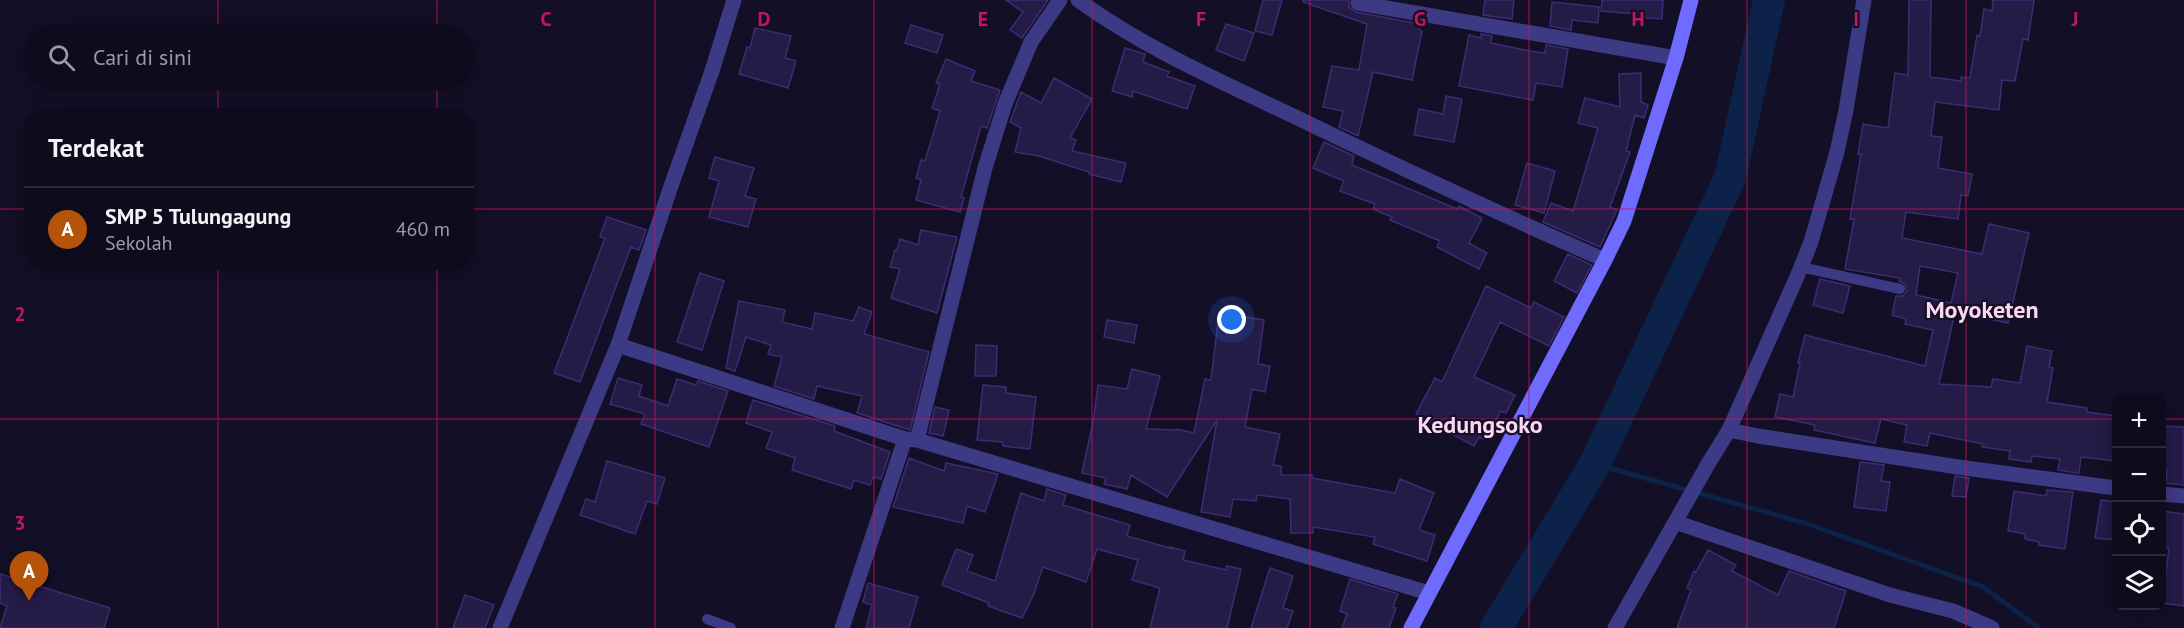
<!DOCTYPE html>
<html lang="id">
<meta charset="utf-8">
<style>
body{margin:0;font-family:"PT Sans",sans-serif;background:#1c1929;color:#f1f3f6}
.controls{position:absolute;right:18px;bottom:18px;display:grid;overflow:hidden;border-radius:12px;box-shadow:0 3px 15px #0003}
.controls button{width:54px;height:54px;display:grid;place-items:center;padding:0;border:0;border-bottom:2px solid #2e2b3b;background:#0e0b1c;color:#f1f3f6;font:30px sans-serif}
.you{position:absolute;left:1232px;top:320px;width:21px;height:21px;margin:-15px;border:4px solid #fff;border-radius:50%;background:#1a73e8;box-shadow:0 0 0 9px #1a73e833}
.badge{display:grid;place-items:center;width:39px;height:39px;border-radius:50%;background:#b45309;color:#fff;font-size:20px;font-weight:700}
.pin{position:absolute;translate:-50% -50px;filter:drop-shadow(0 2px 3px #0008)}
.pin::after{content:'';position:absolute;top:32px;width:21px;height:18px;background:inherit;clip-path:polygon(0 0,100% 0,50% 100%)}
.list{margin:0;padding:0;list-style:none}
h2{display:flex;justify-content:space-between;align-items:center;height:78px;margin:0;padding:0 24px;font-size:26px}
h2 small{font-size:20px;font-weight:400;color:#9b9ba3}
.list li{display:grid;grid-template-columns:39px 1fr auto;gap:18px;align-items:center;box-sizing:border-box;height:84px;padding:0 24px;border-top:2px solid #2e2b3b}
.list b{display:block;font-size:22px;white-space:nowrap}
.list p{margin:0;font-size:20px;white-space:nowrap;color:#9b9ba3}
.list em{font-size:20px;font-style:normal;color:#9b9ba3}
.icon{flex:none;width:33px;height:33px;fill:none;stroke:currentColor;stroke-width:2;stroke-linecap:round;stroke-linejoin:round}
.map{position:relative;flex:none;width:2184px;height:628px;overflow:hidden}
.search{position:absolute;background:#0e0b1c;box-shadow:0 3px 15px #0003;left:24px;top:24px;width:450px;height:66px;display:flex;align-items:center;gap:15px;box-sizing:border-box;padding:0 21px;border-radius:33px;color:#9b9ba3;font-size:22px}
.panel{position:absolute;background:#0e0b1c;box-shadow:0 3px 15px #0003;left:24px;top:108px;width:450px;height:162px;border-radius:24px}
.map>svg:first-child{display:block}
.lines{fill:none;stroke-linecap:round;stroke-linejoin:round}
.stream{stroke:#0c2248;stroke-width:5}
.river{stroke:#0c2248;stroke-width:32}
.building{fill:#241b47;stroke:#3b2d73;stroke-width:1.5;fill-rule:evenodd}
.lane{stroke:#3d3a85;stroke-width:10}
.street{stroke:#3d3a85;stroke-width:15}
.secondary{stroke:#6f6bff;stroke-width:15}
.grid{fill:none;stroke:#c2185b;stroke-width:1.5;stroke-opacity:0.55}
.labels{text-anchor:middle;stroke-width:4.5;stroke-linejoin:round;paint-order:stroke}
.quarter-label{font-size:24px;font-weight:bold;fill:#ffd6f0;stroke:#130f26}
.grid-label{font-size:20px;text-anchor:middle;font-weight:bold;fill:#c2185b;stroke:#130f26;stroke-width:4.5;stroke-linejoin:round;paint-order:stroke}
</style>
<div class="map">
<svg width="2184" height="628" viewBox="0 0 2184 628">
<rect width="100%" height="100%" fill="#130f26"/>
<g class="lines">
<!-- stream -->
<path class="stream" d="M 1595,464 L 1808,524 L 1983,587 L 2039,628"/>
<!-- river -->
<path class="river" d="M 1496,628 L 1595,464 L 1730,178 L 1769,0"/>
</g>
<!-- building -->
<path class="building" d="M 1006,0 L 1048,0 L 1022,38 L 1010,30 L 1023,12 Z
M 1263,0 L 1282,0 L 1272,35 L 1255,31 Z
M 1303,0 L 1349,0 L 1349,7 L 1356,12 L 1420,24 L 1419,30 L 1422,31 L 1412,80 L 1373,72 L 1358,136 L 1339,127 L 1343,111 L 1323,107 L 1332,66 L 1359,70 L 1367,24 L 1303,2 Z
M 1485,0 L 1514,0 L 1512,19 L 1483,15 Z
M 1602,0 L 1663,0 L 1662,19 L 1636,17 L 1636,14 L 1601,11 Z
M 1909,0 L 1931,0 L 1930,77 L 1961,81 L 1961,77 L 1970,78 L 1977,35 L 1980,36 L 1984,9 L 1992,11 L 1993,0 L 2034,0 L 2028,40 L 2023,39 L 2015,81 L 2002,80 L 1999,110 L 1935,102 L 1931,136 L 1942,137 L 1938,168 L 1972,174 L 1968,196 L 1961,195 L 1958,219 L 1906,212 L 1902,238 L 1982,254 L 1989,224 L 2029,233 L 2008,323 L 1955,312 L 1939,384 L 1991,387 L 1993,379 L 2020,383 L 2027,346 L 2052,351 L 2049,367 L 2053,368 L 2047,402 L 2087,408 L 2087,412 L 2116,416 L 2116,461 L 2081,457 L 2079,473 L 2076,473 L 2058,470 L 2060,459 L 2032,456 L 2031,462 L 2009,459 L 2010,451 L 1982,447 L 1983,444 L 1930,433 L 1927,446 L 1904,442 L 1907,425 L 1881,419 L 1875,443 L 1814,430 L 1815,425 L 1775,417 L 1780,394 L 1793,397 L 1800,363 L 1798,363 L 1805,335 L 1925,366 L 1933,330 L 1905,324 L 1906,319 L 1892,315 L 1896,296 L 1903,296 L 1907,291 L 1905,284 L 1899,281 L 1900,278 L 1845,269 L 1854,219 L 1850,219 L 1861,154 L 1858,154 L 1863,124 L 1888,128 L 1895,73 L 1908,75 ZM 1920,266 L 1958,273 L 1951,303 L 1916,295 Z
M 1552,2 L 1599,7 L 1598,23 L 1572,20 L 1571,30 L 1550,26 Z
M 1226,24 L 1254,33 L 1244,61 L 1216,50 Z
M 911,25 L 943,35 L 937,53 L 905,43 Z
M 755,28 L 791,36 L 785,58 L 796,61 L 788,88 L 739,74 L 747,47 L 750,48 Z
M 1481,34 L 1492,36 L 1491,43 L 1529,51 L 1545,53 L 1546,45 L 1568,49 L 1562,87 L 1536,83 L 1533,100 L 1459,86 L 1469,35 L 1481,38 Z
M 1125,48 L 1145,54 L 1143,62 L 1169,72 L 1167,76 L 1195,86 L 1187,109 L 1133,91 L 1132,97 L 1112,91 Z
M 946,59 L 975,71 L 971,81 L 1000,90 L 987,128 L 981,126 L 961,197 L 964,198 L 960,212 L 916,200 L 921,180 L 916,178 L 921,160 L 925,161 L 940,111 L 932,108 L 940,84 L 936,83 Z
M 1641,73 L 1641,102 L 1648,105 L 1644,118 L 1635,115 L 1626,151 L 1630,152 L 1610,207 L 1617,210 L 1600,247 L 1543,222 L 1551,203 L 1573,211 L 1598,128 L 1578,123 L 1585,98 L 1620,107 L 1619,74 Z
M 1054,78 L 1092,99 L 1070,138 L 1076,140 L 1072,151 L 1126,163 L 1121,182 L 1089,174 L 1089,172 L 1039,156 L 1015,152 L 1021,128 L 1010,122 L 1021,92 L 1041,103 Z
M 1446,96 L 1462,99 L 1454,142 L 1414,135 L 1419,109 L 1443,114 Z
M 1324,142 L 1354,156 L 1352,165 L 1457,209 L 1459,206 L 1482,218 L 1469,243 L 1487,253 L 1479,269 L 1437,247 L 1440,241 L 1390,220 L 1392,217 L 1373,209 L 1375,204 L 1340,191 L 1344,181 L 1313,168 Z
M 715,157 L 754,168 L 745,196 L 756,199 L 748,227 L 709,217 L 719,181 L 709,178 Z
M 1527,163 L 1555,171 L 1544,213 L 1515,205 Z
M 607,217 L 646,230 L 639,250 L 631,247 L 580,382 L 554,373 L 605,238 L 600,237 Z
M 921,230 L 957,237 L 937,313 L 891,298 L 900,269 L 890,267 L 895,250 L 897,250 L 900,239 L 918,245 Z
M 1568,254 L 1592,265 L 1577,293 L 1554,281 Z
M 700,273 L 724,281 L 702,350 L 677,342 Z
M 1820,279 L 1850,286 L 1843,313 L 1813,305 Z
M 1486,286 L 1531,308 L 1534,302 L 1564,317 L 1549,346 L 1500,322 L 1474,377 L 1515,395 L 1506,413 L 1501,411 L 1485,440 L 1479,437 L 1474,446 L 1416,414 L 1435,378 L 1442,382 Z
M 739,301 L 785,310 L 782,322 L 812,329 L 815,313 L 853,321 L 859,307 L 872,312 L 864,334 L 929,352 L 910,430 L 857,413 L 862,396 L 817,386 L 814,399 L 774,386 L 782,357 L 768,354 L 771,345 L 746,337 L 735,371 L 726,368 Z
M 1219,313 L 1264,320 L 1258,364 L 1270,366 L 1265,392 L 1252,389 L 1245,427 L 1280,434 L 1273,465 L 1281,466 L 1281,475 L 1312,475 L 1312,478 L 1395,493 L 1400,479 L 1434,493 L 1419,530 L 1435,535 L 1427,561 L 1373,544 L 1375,537 L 1313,527 L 1313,533 L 1291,533 L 1290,499 L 1257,495 L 1256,501 L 1233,499 L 1230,517 L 1201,512 L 1217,420 L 1167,497 L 1131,475 L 1127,489 L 1104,484 L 1106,478 L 1082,473 L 1093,422 L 1098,385 L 1127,389 L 1132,369 L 1160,376 L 1146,429 L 1176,430 L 1176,429 L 1194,433 L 1205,379 L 1211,380 Z
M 1107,320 L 1137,325 L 1134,343 L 1104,337 Z
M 976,345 L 997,346 L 996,376 L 975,376 Z
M 618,378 L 642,385 L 639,396 L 668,406 L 677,379 L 696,385 L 698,381 L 728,391 L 709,447 L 641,424 L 645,414 L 610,404 Z
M 983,385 L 1006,387 L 1006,393 L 1036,397 L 1030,449 L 1003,446 L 1003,442 L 977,440 Z
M 753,400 L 835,426 L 834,431 L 890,452 L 881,479 L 873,477 L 870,485 L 854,480 L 851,489 L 792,470 L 795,458 L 766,448 L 772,432 L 746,423 Z
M 935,407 L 949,410 L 943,436 L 929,433 Z
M 2162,426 L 2184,427 L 2184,485 L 2166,483 L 2167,470 L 2162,470 Z
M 909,458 L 944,471 L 946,463 L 998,474 L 985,512 L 967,506 L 963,523 L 893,507 Z
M 607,461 L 665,478 L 657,504 L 647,501 L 635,534 L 580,515 L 586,499 L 595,502 Z
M 1860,462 L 1884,465 L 1881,481 L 1890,482 L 1886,511 L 1854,507 Z
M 1955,476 L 1969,478 L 1966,497 L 1952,496 Z
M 1047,489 L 1066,495 L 1063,505 L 1130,525 L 1127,536 L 1170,548 L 1170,547 L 1185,551 L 1183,560 L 1226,570 L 1227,566 L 1241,569 L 1227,628 L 1150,628 L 1160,588 L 1132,580 L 1138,560 L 1097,549 L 1086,582 L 1043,567 L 1033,596 L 1022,618 L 988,606 L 989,603 L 942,585 L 956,549 L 973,555 L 967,571 L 995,581 L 1021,493 L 1044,501 Z
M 2047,490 L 2073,492 L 2065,549 L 2039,545 L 2039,542 L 2025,539 L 2025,534 L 2008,531 L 2014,491 L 2046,496 Z
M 2101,500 L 2116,502 L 2116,540 L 2095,538 Z
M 2162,511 L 2184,514 L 2184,606 L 2162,603 L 2169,548 L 2162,547 Z
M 1708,550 L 1736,565 L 1732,571 L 1778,595 L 1789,571 L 1846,591 L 1834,628 L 1677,628 L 1691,590 L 1687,588 L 1694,571 L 1696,572 Z
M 1270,568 L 1293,576 L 1283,608 L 1293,611 L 1287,628 L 1251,628 Z
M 0,574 L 110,608 L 104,628 L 0,628 L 7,606 L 0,603 Z
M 1350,579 L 1398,594 L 1393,607 L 1396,608 L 1389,628 L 1342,628 L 1347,614 L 1340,611 Z
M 868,583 L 918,597 L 909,628 L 866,628 L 872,605 L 863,602 Z
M 465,595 L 494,605 L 485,628 L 453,628 Z"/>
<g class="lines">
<!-- lane -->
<path class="lane" d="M 1801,267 L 1900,289
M 707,619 L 731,628"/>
<!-- street -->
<path class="street" d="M 1078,0 C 1143,47 1215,79 1287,113 C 1392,164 1498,213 1605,260
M 1358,3 L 1676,58
M 618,345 L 905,439 L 917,440 L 1429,593
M 1729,430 L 1758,436 L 1958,467 L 2116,488
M 917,440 L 985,168 L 1005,104 L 1031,42 L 1060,0
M 2162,494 L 2184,496
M 1675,522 L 1890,595 L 1953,611 L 1992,628
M 500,628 L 618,345 L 671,186 L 712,71 L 734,0
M 842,628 L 905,439
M 1615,628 L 1708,464 L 1729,430 L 1799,272 L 1811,242 L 1837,152 L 1846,110 L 1864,0"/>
<!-- secondary -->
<path class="secondary" d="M 1411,628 L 1605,260 L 1624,221 L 1676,58 L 1691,0"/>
</g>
<!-- grid -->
<path class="grid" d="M 218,0 L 218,34M 437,0 L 437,34M 655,0 L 655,628M 874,0 L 874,628M 1092,0 L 1092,628M 1310,0 L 1310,628M 1529,0 L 1529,628M 1747,0 L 1747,628M 1966,0 L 1966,628M 218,80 L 218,116M 437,80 L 437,116M 0,209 L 32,209M 466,209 L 2184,209M 218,262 L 218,628M 437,262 L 437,628M 0,419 L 2116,419M 2162,419 L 2184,419"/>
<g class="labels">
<!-- quarter labels -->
<g class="quarter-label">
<text x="1982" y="318">Moyoketen</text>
<text x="1480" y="433">Kedungsoko</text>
</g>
</g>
<g class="grid-label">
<text x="546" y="26">C</text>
<text x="764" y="26">D</text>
<text x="983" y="26">E</text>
<text x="1201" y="26">F</text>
<text x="1420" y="26">G</text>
<text x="1638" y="26">H</text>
<text x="1856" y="26">I</text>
<text x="2075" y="26">J</text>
<text x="20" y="321">2</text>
<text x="20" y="530">3</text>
</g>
</svg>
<div class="controls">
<button>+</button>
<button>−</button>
<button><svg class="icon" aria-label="locate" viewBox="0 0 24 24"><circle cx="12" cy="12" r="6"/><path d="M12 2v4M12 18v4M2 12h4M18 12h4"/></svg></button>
<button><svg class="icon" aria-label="layers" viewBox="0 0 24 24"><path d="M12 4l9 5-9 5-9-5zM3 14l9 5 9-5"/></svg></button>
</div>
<div class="you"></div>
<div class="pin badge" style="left:29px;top:601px">A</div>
<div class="search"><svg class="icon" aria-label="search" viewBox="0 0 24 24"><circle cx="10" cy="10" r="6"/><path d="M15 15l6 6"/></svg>Cari di sini</div>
<section class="panel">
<h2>Terdekat<small></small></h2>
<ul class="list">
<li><span class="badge">A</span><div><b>SMP 5 Tulungagung</b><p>Sekolah</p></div><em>460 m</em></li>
</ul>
</section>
</div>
